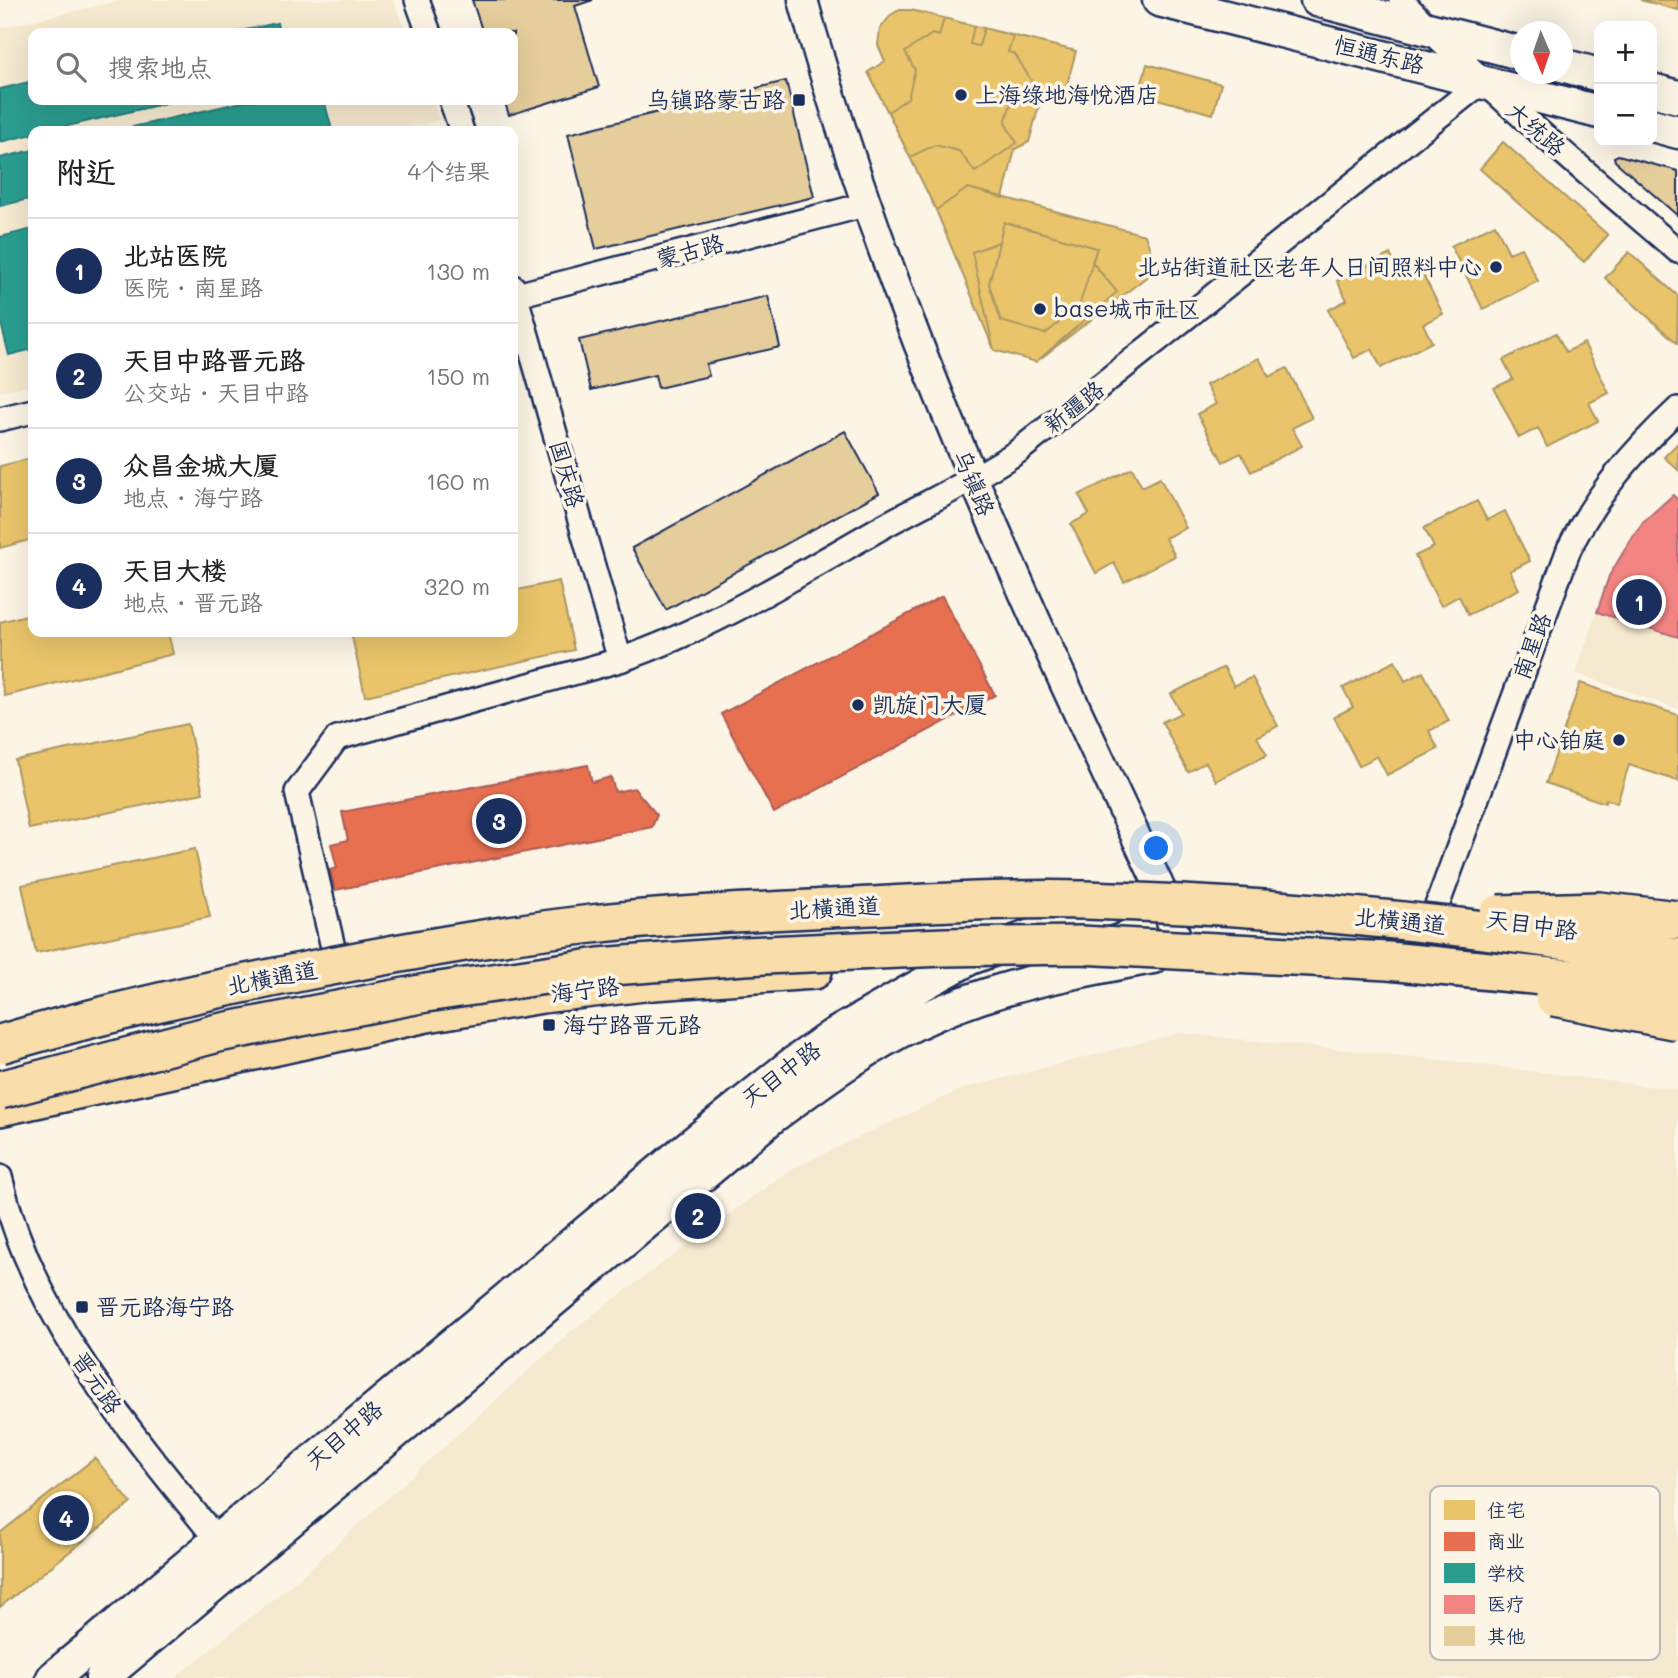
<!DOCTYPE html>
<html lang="zh">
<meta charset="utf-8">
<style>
body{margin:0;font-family:Mali,"LXGW WenKai TC",sans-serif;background:#f6f6f6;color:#222}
.controls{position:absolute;right:21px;top:21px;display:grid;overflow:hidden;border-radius:14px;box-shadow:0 7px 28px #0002}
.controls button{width:63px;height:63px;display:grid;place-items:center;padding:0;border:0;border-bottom:2px solid #e0e0e0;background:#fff;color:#222;font:35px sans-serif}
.compass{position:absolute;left:1510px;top:21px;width:63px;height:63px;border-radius:50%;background:#fff;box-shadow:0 7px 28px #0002;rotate:178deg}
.you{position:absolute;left:1157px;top:849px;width:24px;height:24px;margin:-18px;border:5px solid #fff;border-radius:50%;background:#1a73e8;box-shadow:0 0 0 10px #1a73e833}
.badge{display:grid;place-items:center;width:46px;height:46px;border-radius:50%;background:#1b2f5e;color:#fff;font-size:23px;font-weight:700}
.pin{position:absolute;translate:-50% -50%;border:4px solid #fff;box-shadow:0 2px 7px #0006}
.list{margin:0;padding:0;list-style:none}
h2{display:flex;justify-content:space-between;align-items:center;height:91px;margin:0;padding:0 28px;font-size:30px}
h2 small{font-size:23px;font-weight:400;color:#767676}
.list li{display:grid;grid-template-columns:46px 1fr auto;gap:21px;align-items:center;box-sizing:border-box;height:105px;padding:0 28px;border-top:2px solid #e0e0e0}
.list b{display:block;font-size:26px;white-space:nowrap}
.list p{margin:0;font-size:23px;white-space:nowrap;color:#767676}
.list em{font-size:23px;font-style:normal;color:#767676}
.icon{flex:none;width:38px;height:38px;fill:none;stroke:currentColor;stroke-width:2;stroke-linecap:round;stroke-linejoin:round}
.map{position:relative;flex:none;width:1678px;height:1678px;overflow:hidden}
.search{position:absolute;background:#fff;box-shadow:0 7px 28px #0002;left:28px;top:28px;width:490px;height:77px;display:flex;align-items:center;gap:18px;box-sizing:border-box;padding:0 24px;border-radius:14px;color:#767676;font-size:26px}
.panel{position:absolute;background:#fff;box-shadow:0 7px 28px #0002;left:28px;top:126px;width:490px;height:511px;border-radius:14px}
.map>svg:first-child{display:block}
.built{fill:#f5e9cf}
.homes{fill:#e9c46a;stroke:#ab9766;stroke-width:2}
.shops{fill:#e76f51;stroke:#aa5c55;stroke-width:2}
.schools{fill:#2a9d8f;stroke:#267c80;stroke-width:2}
.health{fill:#f28482;stroke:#b26a77;stroke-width:2}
.building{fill:#e5cd9c;stroke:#1b2f5e;stroke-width:2}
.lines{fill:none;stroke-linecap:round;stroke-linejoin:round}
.minor-casing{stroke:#1b2f5e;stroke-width:28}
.tertiary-casing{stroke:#1b2f5e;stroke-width:33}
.secondary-casing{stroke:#1b2f5e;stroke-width:37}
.primary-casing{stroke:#1b2f5e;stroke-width:40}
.minor{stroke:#fcf5e5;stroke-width:23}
.tertiary{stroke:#fcf5e5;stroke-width:28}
.secondary{stroke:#fcf5e5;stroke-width:32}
.primary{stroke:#f9deab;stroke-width:35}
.trunk-bridge-casing{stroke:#1b2f5e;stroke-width:42;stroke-linecap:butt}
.trunk-bridge{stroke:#f9deab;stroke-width:37}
.poi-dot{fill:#1b2f5e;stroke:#fcf5e5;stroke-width:2.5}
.labels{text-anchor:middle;stroke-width:7;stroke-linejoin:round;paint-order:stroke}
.street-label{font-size:23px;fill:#1b2f5e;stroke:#fcf5e5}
.poi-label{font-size:23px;fill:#1b2f5e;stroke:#fcf5e5;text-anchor:start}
.key{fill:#fcf5e5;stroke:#b8babc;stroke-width:2}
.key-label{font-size:19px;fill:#1b2f5e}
</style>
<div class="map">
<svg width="1678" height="1678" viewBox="0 0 1678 1678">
<rect width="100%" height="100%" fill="#fcf5e5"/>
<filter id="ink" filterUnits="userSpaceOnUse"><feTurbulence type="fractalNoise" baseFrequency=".0143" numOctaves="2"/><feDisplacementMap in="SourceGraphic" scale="14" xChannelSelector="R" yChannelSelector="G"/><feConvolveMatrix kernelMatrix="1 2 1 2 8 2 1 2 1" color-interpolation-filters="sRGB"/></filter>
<g filter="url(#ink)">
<!-- built -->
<path class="built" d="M 123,0 L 393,0 L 406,33 L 33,33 L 33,100 L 432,100 L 440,120 L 392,131 L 33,131 L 33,384 L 0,392 L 0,28 Z
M 1673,495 L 1678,500 L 1678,709 L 1576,673 L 1609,576 L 1643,522 Z
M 1179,1033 L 1461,1062 L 1678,1090 L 1678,1678 L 175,1678 L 297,1580 L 575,1328 L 789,1170 L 962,1089 Z"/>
<!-- homes -->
<path class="homes" d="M 1640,0 L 1678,0 L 1678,10 Z
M 899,10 L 911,10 L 1076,51 L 1064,96 L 1043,91 L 1029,142 L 1015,149 L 1003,198 L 968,188 L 936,210 L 868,72 L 885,61 L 878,45 L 880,29 L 891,15 Z
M 944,18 L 974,26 L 970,44 L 979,46 L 984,28 L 1013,36 L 1008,52 L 1015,54 L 1032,82 L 1014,93 L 1005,123 L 1017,143 L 975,172 L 959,151 L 935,145 L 910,157 L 888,112 L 908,98 L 915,70 L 905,52 L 932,34 L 939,36 Z
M 1147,64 L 1221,84 L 1213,114 L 1139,94 Z
M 1503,142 L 1608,235 L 1584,262 L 1480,169 Z
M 968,188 L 1145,235 L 1157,269 L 1036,362 L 994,350 L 936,210 Z
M 1004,222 L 1097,248 L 1092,262 L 1117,292 L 1036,362 L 994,350 L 972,252 L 999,242 Z
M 1004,222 L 1097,248 L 1079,307 L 1045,334 L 1001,321 L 989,284 Z
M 1495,224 L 1509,253 L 1521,248 L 1538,281 L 1483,309 L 1451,246 Z
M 1629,252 L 1678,296 L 1677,343 L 1605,278 Z
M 1390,254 L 1399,273 L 1418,264 L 1443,314 L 1423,324 L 1432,342 L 1381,368 L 1372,349 L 1354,358 L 1328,310 L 1347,300 L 1337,281 Z
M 1556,333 L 1566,352 L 1584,343 L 1609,393 L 1589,403 L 1598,421 L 1547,447 L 1538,428 L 1519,438 L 1494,388 L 1513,379 L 1503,360 Z
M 1259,358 L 1269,377 L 1287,368 L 1312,418 L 1292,428 L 1302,446 L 1251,472 L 1241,453 L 1223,462 L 1197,414 L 1216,404 L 1206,385 Z
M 1678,443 L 1678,470 L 1664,457 Z
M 33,458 L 33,539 L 0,548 L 0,466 Z
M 1132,468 L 1142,487 L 1160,478 L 1186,528 L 1165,538 L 1175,556 L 1124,582 L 1114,563 L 1096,573 L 1071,524 L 1089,514 L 1079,495 Z
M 1477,501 L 1487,520 L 1505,511 L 1530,561 L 1510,571 L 1519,589 L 1468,615 L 1459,596 L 1441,606 L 1415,556 L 1434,547 L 1424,528 Z
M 559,581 L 574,650 L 365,696 L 351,632 L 513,632 L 513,591 Z
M 33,613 L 33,632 L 168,632 L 173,654 L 5,696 L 0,678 L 0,622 Z
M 1395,661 L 1405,681 L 1423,672 L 1449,721 L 1429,731 L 1438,749 L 1387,775 L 1377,756 L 1359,766 L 1334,717 L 1353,707 L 1343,688 Z
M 1224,667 L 1234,686 L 1252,677 L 1278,726 L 1257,737 L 1267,755 L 1216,781 L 1206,762 L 1188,772 L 1162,722 L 1181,713 L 1171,694 Z
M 1580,683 L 1678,715 L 1678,781 L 1629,765 L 1617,803 L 1606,799 L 1605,803 L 1546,783 Z
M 188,724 L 203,793 L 29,829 L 15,760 Z
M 195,849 L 210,917 L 36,953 L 22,885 Z
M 95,1458 L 131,1503 L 0,1607 L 0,1533 Z"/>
<!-- shops -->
<path class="shops" d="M 942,596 L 995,695 L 774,813 L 721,714 Z
M 588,765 L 592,782 L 611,777 L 615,792 L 634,788 L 657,815 L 652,827 L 335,890 L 330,870 L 337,868 L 331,844 L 348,840 L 342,812 Z"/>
<!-- schools -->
<path class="schools" d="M 277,23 L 279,33 L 232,33 Z
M 33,81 L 33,100 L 180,100 L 46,131 L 33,131 L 33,134 L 0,142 L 0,89 Z
M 251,100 L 324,100 L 331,126 L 309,131 L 115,131 Z
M 33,150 L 33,198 L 0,206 L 0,158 Z
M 33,229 L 33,349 L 9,355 L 0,319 L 0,237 Z"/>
<!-- health -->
<path class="health" d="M 1673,495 L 1678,500 L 1678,637 L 1597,612 L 1609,576 L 1630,541 L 1643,522 Z"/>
<!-- building -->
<path class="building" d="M 472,0 L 593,0 L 575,6 L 599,87 L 509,115 L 504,100 L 513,100 L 513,33 L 483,33 Z
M 786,81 L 814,197 L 596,249 L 568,134 Z
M 1618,155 L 1678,171 L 1678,216 L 1615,161 L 1614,157 Z
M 768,296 L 780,347 L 706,364 L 709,376 L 658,388 L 655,375 L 591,390 L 579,340 Z
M 845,431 L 879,493 L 666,610 L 632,548 Z"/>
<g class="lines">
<!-- minor casing -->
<g class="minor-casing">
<path id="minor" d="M 417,0 L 429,33
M 1401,0 C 1487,90 1583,170 1678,251
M 451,100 L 462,131
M 513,287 L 620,660
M 513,296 L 868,204
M 0,419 L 33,411
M 1435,911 L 1569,549 C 1597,493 1633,451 1678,409
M 334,952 L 297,792 L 337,738 L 620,660 C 713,628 796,576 882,527 C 927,502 974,481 1017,452 L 1483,81
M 0,1177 C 34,1323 135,1437 226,1551"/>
</g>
<!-- tertiary casing -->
<g class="tertiary-casing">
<path id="tertiary" d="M 803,0 C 887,309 1025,601 1161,890 L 1181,952"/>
</g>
<!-- secondary casing -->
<g class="secondary-casing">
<path id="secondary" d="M 1159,0 L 1599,112
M 1317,0 L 1520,53
M 1562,65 L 1599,75
M 1652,90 L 1678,97
M 1652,125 L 1678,132
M 53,1678 L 686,1149 L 791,1065 L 832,1036 L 905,994 L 970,958 L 1120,904
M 102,1678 L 772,1117 C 818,1083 866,1047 918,1022 C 993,986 1073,972 1153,957"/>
</g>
<!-- primary casing -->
<g class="primary-casing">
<path id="primary" d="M 0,1108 L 427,1014 L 542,995 L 653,982 L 814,971"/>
</g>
<!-- minor -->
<use href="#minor" class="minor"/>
<!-- tertiary -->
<use href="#tertiary" class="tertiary"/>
<!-- secondary -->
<use href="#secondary" class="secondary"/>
<!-- primary -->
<use href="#primary" class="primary"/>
<!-- trunk-bridge casing -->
<g class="trunk-bridge-casing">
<path id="trunk-bridge" d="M 1498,914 L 1599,911 L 1678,920
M 1554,997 L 1678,1021
M 0,1044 C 100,1014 204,991 306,971 C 401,952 496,935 592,924 C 671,915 751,912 830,908 C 915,904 1000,898 1085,900 C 1284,906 1482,925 1678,958
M 0,1090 L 218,1033 L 426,993 L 599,967 L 744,956 L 944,947 L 1080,945 L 1388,961 L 1613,983 L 1678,994"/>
</g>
<!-- trunk-bridge -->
<use href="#trunk-bridge" class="trunk-bridge"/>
</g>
</g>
<!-- markers -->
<g class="poi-dot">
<circle cx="961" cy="95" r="7"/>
<rect x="792" y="93" width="14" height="14" rx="3.5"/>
<circle cx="1496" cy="267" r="7"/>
<circle cx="1040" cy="309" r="7"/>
<circle cx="858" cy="705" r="7"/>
<circle cx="1619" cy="740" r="7"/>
<rect x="542" y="1018" width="14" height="14" rx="3.5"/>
<rect x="75" y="1300" width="14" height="14" rx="3.5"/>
</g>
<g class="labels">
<!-- street labels -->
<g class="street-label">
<text transform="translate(1379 55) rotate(14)" y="8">恒通东路</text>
<text transform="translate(1536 129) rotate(41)" y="8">大统路</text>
<text transform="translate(690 251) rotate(-15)" y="8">蒙古路</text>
<text transform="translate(1074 407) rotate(-38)" y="8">新疆路</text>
<text transform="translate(567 474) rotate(74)" y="8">国庆路</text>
<text transform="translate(974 483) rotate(67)" y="8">乌镇路</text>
<text transform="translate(1532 646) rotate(-70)" y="8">南星路</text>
<text transform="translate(834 908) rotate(-3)" y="8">北横通道</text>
<text transform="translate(1400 921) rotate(6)" y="8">北横通道</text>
<text transform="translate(1532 925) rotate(8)" y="8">天目中路</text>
<text transform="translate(272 978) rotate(-11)" y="8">北横通道</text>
<text transform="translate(585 990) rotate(-7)" y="8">海宁路</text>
<text transform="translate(781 1074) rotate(-37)" y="8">天目中路</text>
<text transform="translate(97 1383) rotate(56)" y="8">晋元路</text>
<text transform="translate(344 1435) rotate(-40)" y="8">天目中路</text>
</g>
<!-- poi labels -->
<g class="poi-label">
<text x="975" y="103">上海绿地海悦酒店</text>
<text x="785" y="108" text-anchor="end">乌镇路蒙古路</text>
<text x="1482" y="275" text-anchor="end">北站街道社区老年人日间照料中心</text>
<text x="1054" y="317">base城市社区</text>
<text x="872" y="713">凯旋门大厦</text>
<text x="1605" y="748" text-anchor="end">中心铂庭</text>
<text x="563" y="1033">海宁路晋元路</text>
<text x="96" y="1315">晋元路海宁路</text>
</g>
</g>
<!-- legend -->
<rect x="1430" y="1486" width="230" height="174" rx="10" class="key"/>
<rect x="1444" y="1500" width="31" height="20" fill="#e9c46a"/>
<rect x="1444" y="1532" width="31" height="19" fill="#e76f51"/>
<rect x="1444" y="1563" width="31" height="20" fill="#2a9d8f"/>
<rect x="1444" y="1595" width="31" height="19" fill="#f28482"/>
<rect x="1444" y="1626" width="31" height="20" fill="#e5cd9c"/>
<g class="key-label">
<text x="1487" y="1517">住宅</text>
<text x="1487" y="1548">商业</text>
<text x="1487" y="1580">学校</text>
<text x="1487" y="1611">医疗</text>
<text x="1487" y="1643">其他</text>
</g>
</svg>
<div class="controls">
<button>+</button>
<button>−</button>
</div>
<svg class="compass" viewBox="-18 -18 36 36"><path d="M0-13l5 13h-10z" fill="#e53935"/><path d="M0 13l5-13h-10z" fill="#767676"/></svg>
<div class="you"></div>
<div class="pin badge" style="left:1639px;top:602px">1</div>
<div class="pin badge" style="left:698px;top:1216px">2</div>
<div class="pin badge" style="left:499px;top:821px">3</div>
<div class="pin badge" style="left:66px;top:1518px">4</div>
<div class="search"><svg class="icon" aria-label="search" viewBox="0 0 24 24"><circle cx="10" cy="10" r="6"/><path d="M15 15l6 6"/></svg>搜索地点</div>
<section class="panel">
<h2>附近<small>4个结果</small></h2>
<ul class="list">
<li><span class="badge">1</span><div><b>北站医院</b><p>医院 · 南星路</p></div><em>130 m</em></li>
<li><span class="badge">2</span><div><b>天目中路晋元路</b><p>公交站 · 天目中路</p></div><em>150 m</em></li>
<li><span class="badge">3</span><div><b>众昌金城大厦</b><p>地点 · 海宁路</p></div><em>160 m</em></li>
<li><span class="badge">4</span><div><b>天目大楼</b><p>地点 · 晋元路</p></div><em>320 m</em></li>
</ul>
</section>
</div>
